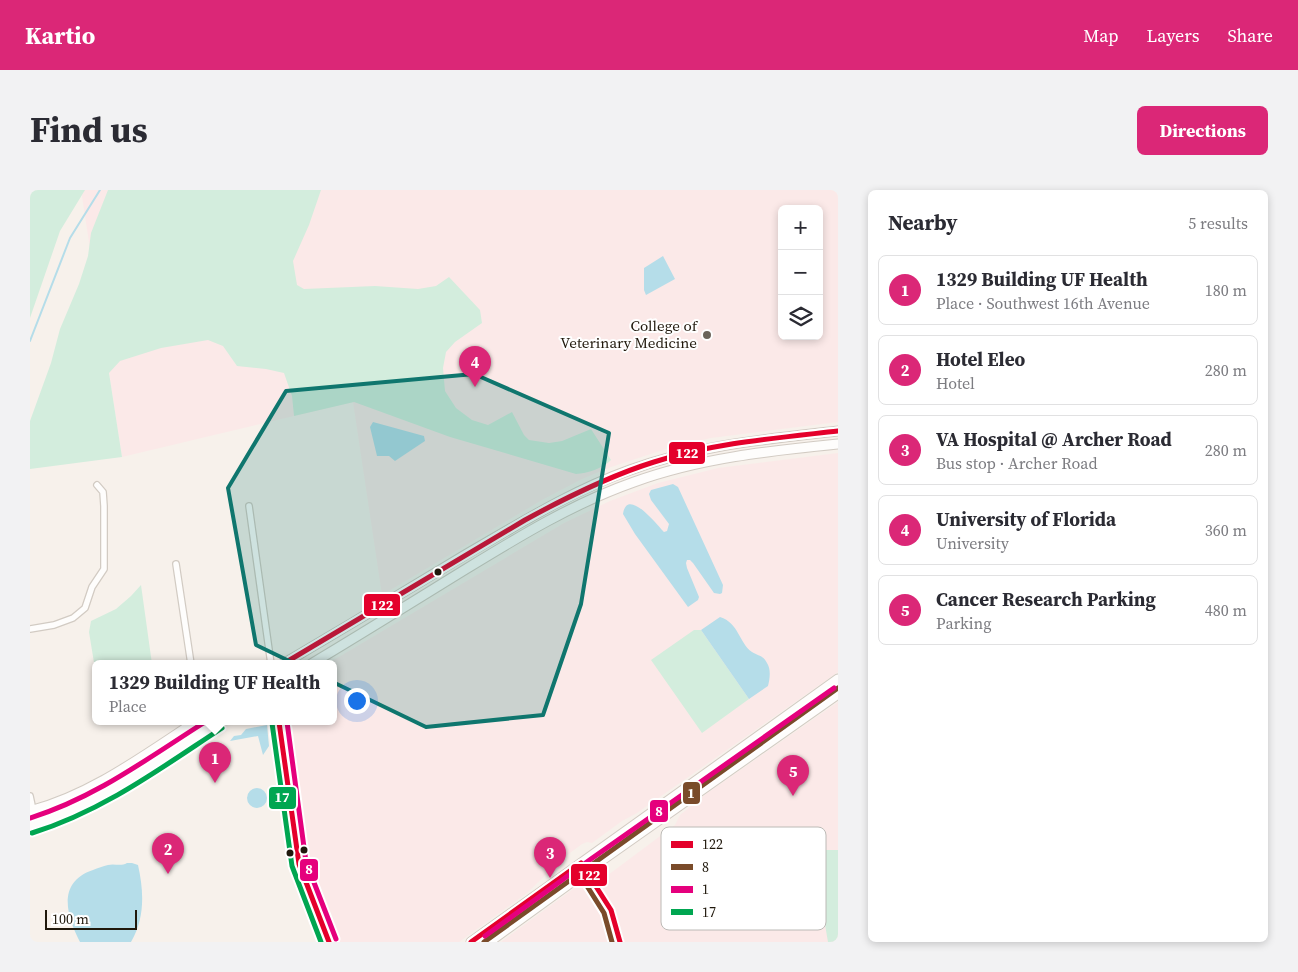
<!DOCTYPE html>
<meta charset="utf-8">
<style>
body{margin:0;font-family:"Source Serif 4",serif;background:#f2f2f3;color:#2b2b33}
.controls{position:absolute;right:15px;top:15px;display:grid;overflow:hidden;border-radius:8px;box-shadow:0 2px 8px #0003}
.controls button{width:45px;height:45px;display:grid;place-items:center;padding:0;border:0;border-bottom:1px solid #e1e1e2;background:#fff;color:#2b2b33;font:25px sans-serif}
.scale{position:absolute;left:15px;bottom:12px;width:92px;box-sizing:border-box;padding-left:5px;border:2px solid #20180c;border-top:0;font-size:14px;line-height:18px;white-space:nowrap;color:#20180c;-webkit-text-stroke:4px #fff;paint-order:stroke}
.you{position:absolute;left:326px;top:510px;width:18px;height:18px;margin:-12px;border:4px solid #fff;border-radius:50%;background:#1a73e8;box-shadow:0 0 0 8px #1a73e833}
.badge{display:grid;place-items:center;width:32px;height:32px;border-radius:50%;background:#db2777;color:#fff;font-size:16px;font-weight:700}
.pin{position:absolute;translate:-50% -41px;filter:drop-shadow(0 1px 2px #0008)}
.pin::after{content:'';position:absolute;top:26px;width:18px;height:15px;background:inherit;clip-path:polygon(0 0,100% 0,50% 100%)}
.popup{position:absolute;left:62px;top:470px;width:245px;height:65px;box-sizing:border-box;display:grid;place-content:center;border-radius:8px;background:#fff;filter:drop-shadow(0 1px 4px #0005);font-size:16px;white-space:nowrap;color:#7c7c81}
.popup b{font-size:19px;color:#2b2b33}
.popup::after{content:'';position:absolute;left:50%;top:100%;margin-left:-10px;border:10px solid transparent;border-top-color:#fff}
.list{margin:0;padding:0;list-style:none}
h2{display:flex;justify-content:space-between;align-items:center;height:65px;margin:0;padding:0 20px;font-size:21px}
h2 small{font-size:16px;font-weight:400;color:#7c7c81}
.list li{display:grid;grid-template-columns:32px 1fr auto;gap:15px;align-items:center;box-sizing:border-box;height:70px;margin:0 10px 10px;padding:0 10px;border:1px solid #e1e1e2;border-radius:8px}
.list b{display:block;font-size:19px;white-space:nowrap}
.list p{margin:0;font-size:16px;white-space:nowrap;color:#7c7c81}
.list em{font-size:16px;font-style:normal;color:#7c7c81}
.icon{flex:none;width:28px;height:28px;fill:none;stroke:currentColor;stroke-width:2;stroke-linecap:round;stroke-linejoin:round}
.map{position:relative;flex:none;width:808px;height:752px;overflow:hidden;border-radius:8px}
header{display:flex;align-items:center;gap:30px;box-sizing:border-box;height:70px;padding:0 25px;background:#db2777;color:#fff}
header strong{font-size:24px}
nav{display:flex;gap:28px;margin-inline-start:auto;font-size:18px}
.intro{display:flex;align-items:center;justify-content:space-between;box-sizing:border-box;height:120px;padding:0 30px}
h1{margin:0;font-size:35px}
.button{padding:12px 22px;border-radius:8px;background:#db2777;color:#fff;font-size:18px;font-weight:700}
main{display:flex;gap:30px;padding:0 30px}
aside{flex:1;background:#fff;border-radius:8px;box-shadow:0 2px 8px #0003}
.map>svg:first-child{display:block}
.education{fill:#fbe9e8;fill-rule:evenodd}
.green{fill:#d3eddd}
.water{fill:#b5dde9}
.lines{fill:none;stroke-linecap:round;stroke-linejoin:round}
.stream{stroke:#b5dde9;stroke-width:2}
.street-casing{stroke:#d2cbc3;stroke-width:8}
.secondary-casing{stroke:#d2cbc3;stroke-width:11}
.primary-casing{stroke:#d2cbc3;stroke-width:11}
.street{stroke:#fefdfc;stroke-width:5.5}
.secondary{stroke:#fefdfc;stroke-width:9}
.primary{stroke:#fefdfc;stroke-width:9}
.bus-1-casing{stroke:#fff;stroke-width:9}
.bus-2-casing{stroke:#fff;stroke-width:9}
.bus-3-casing{stroke:#fff;stroke-width:9}
.bus-4-casing{stroke:#fff;stroke-width:9}
.bus-1{stroke:#e4002b;stroke-width:5}
.bus-2{stroke:#7a4b2a;stroke-width:5}
.bus-3{stroke:#e5007d;stroke-width:5}
.bus-4{stroke:#00a651;stroke-width:5}
.marked{fill:#0f766e;fill-opacity:0.2;stroke:#0f766e;stroke-width:4;stroke-linejoin:round}
.poi-dot{fill:#6b645a;stroke:#fff;stroke-width:2}
.bus-dot{fill:#20180c;stroke:#fff;stroke-width:2}
.labels{text-anchor:middle;stroke-width:4;stroke-linejoin:round;paint-order:stroke}
.poi-label{font-size:15px;fill:#20180c;stroke:#fff;text-anchor:end}
.key{fill:#fff;stroke:#bcbab6;stroke-width:1}
.key-label{font-size:14px;fill:#20180c}
.line-badge{stroke:#fff;stroke-width:2}
.badge-label{font-size:14px;text-anchor:middle;font-weight:bold;fill:#fff}
</style>
<header>
<strong>Kartio</strong>
<nav><a>Map</a><a>Layers</a><a>Share</a></nav>
</header>
<div class="intro"><h1>Find us</h1><a class="button">Directions</a></div>
<main>
<div class="map">
<svg width="808" height="752" viewBox="0 0 808 752">
<rect width="100%" height="100%" fill="#f7f1eb"/>
<!-- education -->
<path class="education" d="M 51,0 L 808,0 L 808,232 L 681,248 L 642,257 L 581,277 L 552,289 L 512,310 L 352,405 L 323,212 L 92,267 ZM 752,19 L 789,19 L 789,146 L 752,146 Z
M 808,263 L 808,482 L 607,623 L 592,631 L 562,653 L 557,652 L 552,654 L 532,669 L 497,703 L 429,752 L 309,752 L 280,682 L 258,532 L 304,532 L 304,474 L 297,474 L 534,333 L 580,311 L 628,293 L 688,278 Z
M 808,512 L 808,752 L 471,752 L 546,697 L 555,695 L 569,686 L 574,688 L 645,635 L 650,625 L 676,604 Z"/>
<!-- green -->
<path class="green" d="M 0,0 L 55,0 L 30,41 L 0,128 Z
M 78,0 L 291,0 L 279,35 L 263,71 L 267,95 L 274,99 L 345,96 L 388,99 L 406,96 L 419,87 L 450,120 L 452,133 L 425,152 L 416,162 L 413,178 L 415,201 L 426,218 L 442,230 L 458,235 L 482,222 L 494,245 L 499,250 L 519,253 L 532,251 L 561,239 L 581,270 C 572,279 558,283 546,284 L 420,247 L 324,212 L 264,226 L 262,206 L 254,183 L 236,179 L 207,176 L 193,156 L 178,150 L 131,158 L 90,171 L 79,183 L 92,267 L 0,279 L 0,231 L 21,173 L 30,139 L 49,94 L 58,66 L 61,43 Z
M 111,395 L 122,474 L 66,474 L 66,485 L 59,442 L 61,431 L 86,419 L 101,406 Z
M 664,440 L 671,440 L 719,509 L 672,543 L 621,470 Z
M 790,660 L 808,660 L 808,752 L 798,752 L 793,723 L 773,668 L 777,663 Z"/>
<!-- water -->
<path class="water" d="M 633,66 L 645,89 L 616,105 L 614,100 L 614,78 Z
M 343,232 L 394,246 L 395,251 L 365,271 L 359,266 L 347,266 L 340,237 Z
M 643,294 L 648,297 L 693,395 L 692,403 L 690,404 L 684,403 L 663,373 L 660,370 L 657,370 L 656,373 L 657,378 L 669,407 L 668,410 L 658,417 L 605,344 L 593,324 C 597,296 628,336 634,342 L 637,341 L 639,334 L 621,310 L 619,304 L 621,300 Z
M 690,427 C 709,433 709,453 722,462 C 728,466 733,465 737,473 C 741,479 740,488 738,496 L 719,509 L 671,440 Z
M 237,535 L 239,556 L 233,565 L 228,546 L 200,551 L 204,546 L 211,545 L 216,539 Z
M217 608a10 10 0 1 1 20 0a10 10 0 1 1-20 0Z
M 97,673 L 102,673 L 108,675 C 114,702 115,728 101,752 L 50,752 C 36,725 27,692 63,680 C 68,678 73,676 78,675 C 85,673 90,677 97,673 Z"/>
<g class="lines">
<!-- stream -->
<path class="stream" d="M 0,151 L 40,48 L 70,0"/>
<!-- street casing -->
<g class="street-casing">
<path id="street" d="M 219,316 L 241,474
M 146,374 L 161,474
M 0,439 L 24,435 L 43,428 L 55,418 L 62,397 L 74,379 L 74,316 L 73,302 L 67,295
M 0,606 L 3,620
M 551,673 L 581,720 L 590,752"/>
</g>
<!-- secondary casing -->
<g class="secondary-casing">
<path id="secondary" d="M 253,474 C 314,438 374,402 435,365 C 489,334 541,301 600,280 C 667,255 738,249 808,241
M 281,474 C 333,443 384,411 436,379 C 490,346 544,313 604,292 C 670,268 739,261 808,254
M 249,532 L 269,674 L 299,752
M 0,621 C 61,605 113,566 165,532
M 0,636 C 66,619 131,568 188,532"/>
</g>
<!-- primary casing -->
<g class="primary-casing">
<path id="primary" d="M 441,752 L 808,489
M 459,752 L 565,675 L 808,504"/>
</g>
<!-- street -->
<use href="#street" class="street"/>
<!-- secondary -->
<use href="#secondary" class="secondary"/>
<!-- primary -->
<use href="#primary" class="primary"/>
<!-- bus-1 casing -->
<g class="bus-1-casing">
<path id="bus-1" d="M 253,474 L 495,330 C 537,307 579,286 624,272 C 683,253 746,248 808,241
M 249,532 L 269,674 L 299,752
M 441,752 L 551,673 L 581,720 L 590,752"/>
</g>
<!-- bus-2 casing -->
<g class="bus-2-casing">
<path id="bus-2" d="M 545,677 L 574,723 L 582,752
M 454,752 L 808,498"/>
</g>
<!-- bus-3 casing -->
<g class="bus-3-casing">
<path id="bus-3" d="M 257,532 L 276,672 L 306,749
M 0,628 C 65,608 118,568 175,532
M 455,746 L 561,669 L 804,498"/>
</g>
<!-- bus-4 casing -->
<g class="bus-4-casing">
<path id="bus-4" d="M 242,533 L 262,676 L 291,752
M 2,643 C 73,621 131,578 192,538"/>
</g>
<!-- bus-1 -->
<use href="#bus-1" class="bus-1"/>
<!-- bus-2 -->
<use href="#bus-2" class="bus-2"/>
<!-- bus-3 -->
<use href="#bus-3" class="bus-3"/>
<!-- bus-4 -->
<use href="#bus-4" class="bus-4"/>
</g>
<!-- marked area -->
<path class="marked" d="M 444,184 L 579,243 L 551,414 L 513,525 L 396,537 L 226,455 L 198,298 L 256,201 Z"/>
<!-- markers -->
<circle class="poi-dot" cx="677" cy="145" r="5"/>
<g class="bus-dot">
<circle cx="408" cy="382" r="4.5"/>
<circle cx="274" cy="660" r="4.5"/>
<circle cx="260" cy="663" r="4.5"/>
</g>
<g class="labels">
<!-- poi labels -->
<g class="poi-label">
<text x="667" y="141">College of<tspan x="667" dy="17">Veterinary Medicine</tspan></text>
</g>
</g>
<!-- legend -->
<rect x="631" y="637" width="165" height="103" rx="8" class="key"/>
<rect x="641" y="651" width="22" height="7" fill="#e4002b"/>
<rect x="641" y="674" width="22" height="6" fill="#7a4b2a"/>
<rect x="641" y="696" width="22" height="7" fill="#e5007d"/>
<rect x="641" y="719" width="22" height="6" fill="#00a651"/>
<g class="key-label">
<text x="672" y="659">122</text>
<text x="672" y="682">8</text>
<text x="672" y="704">1</text>
<text x="672" y="727">17</text>
</g>
<g class="line-badge">
<rect x="638" y="251" width="38" height="24" rx="5" fill="#e4002b"/>
<rect x="333" y="403" width="38" height="24" rx="5" fill="#e4002b"/>
<rect x="652" y="591" width="19" height="24" rx="5" fill="#7a4b2a"/>
<rect x="238" y="596" width="29" height="24" rx="5" fill="#00a651"/>
<rect x="619" y="609" width="20" height="24" rx="5" fill="#e5007d"/>
<rect x="269" y="668" width="20" height="24" rx="5" fill="#e5007d"/>
<rect x="540" y="673" width="38" height="24" rx="5" fill="#e4002b"/>
</g>
<g class="badge-label">
<text x="657" y="268">122</text>
<text x="352" y="420">122</text>
<text x="661" y="608">1</text>
<text x="252" y="612">17</text>
<text x="629" y="626">8</text>
<text x="279" y="684">8</text>
<text x="559" y="690">122</text>
</g>
</svg>
<div class="controls">
<button>+</button>
<button>−</button>
<button><svg class="icon" aria-label="layers" viewBox="0 0 24 24"><path d="M12 4l9 5-9 5-9-5zM3 14l9 5 9-5"/></svg></button>
</div>
<div class="scale">100 m</div>
<div class="you"></div>
<div class="pin badge" style="left:185px;top:593px">1</div>
<div class="popup"><b>1329 Building UF Health</b>Place</div>
<div class="pin badge" style="left:138px;top:684px">2</div>
<div class="pin badge" style="left:520px;top:688px">3</div>
<div class="pin badge" style="left:445px;top:197px">4</div>
<div class="pin badge" style="left:763px;top:606px">5</div>
</div>
<aside>
<h2>Nearby<small>5 results</small></h2>
<ul class="list">
<li><span class="badge">1</span><div><b>1329 Building UF Health</b><p>Place · Southwest 16th Avenue</p></div><em>180 m</em></li>
<li><span class="badge">2</span><div><b>Hotel Eleo</b><p>Hotel</p></div><em>280 m</em></li>
<li><span class="badge">3</span><div><b>VA Hospital @ Archer Road</b><p>Bus stop · Archer Road</p></div><em>280 m</em></li>
<li><span class="badge">4</span><div><b>University of Florida</b><p>University</p></div><em>360 m</em></li>
<li><span class="badge">5</span><div><b>Cancer Research Parking</b><p>Parking</p></div><em>480 m</em></li>
</ul>
</aside>
</main>
